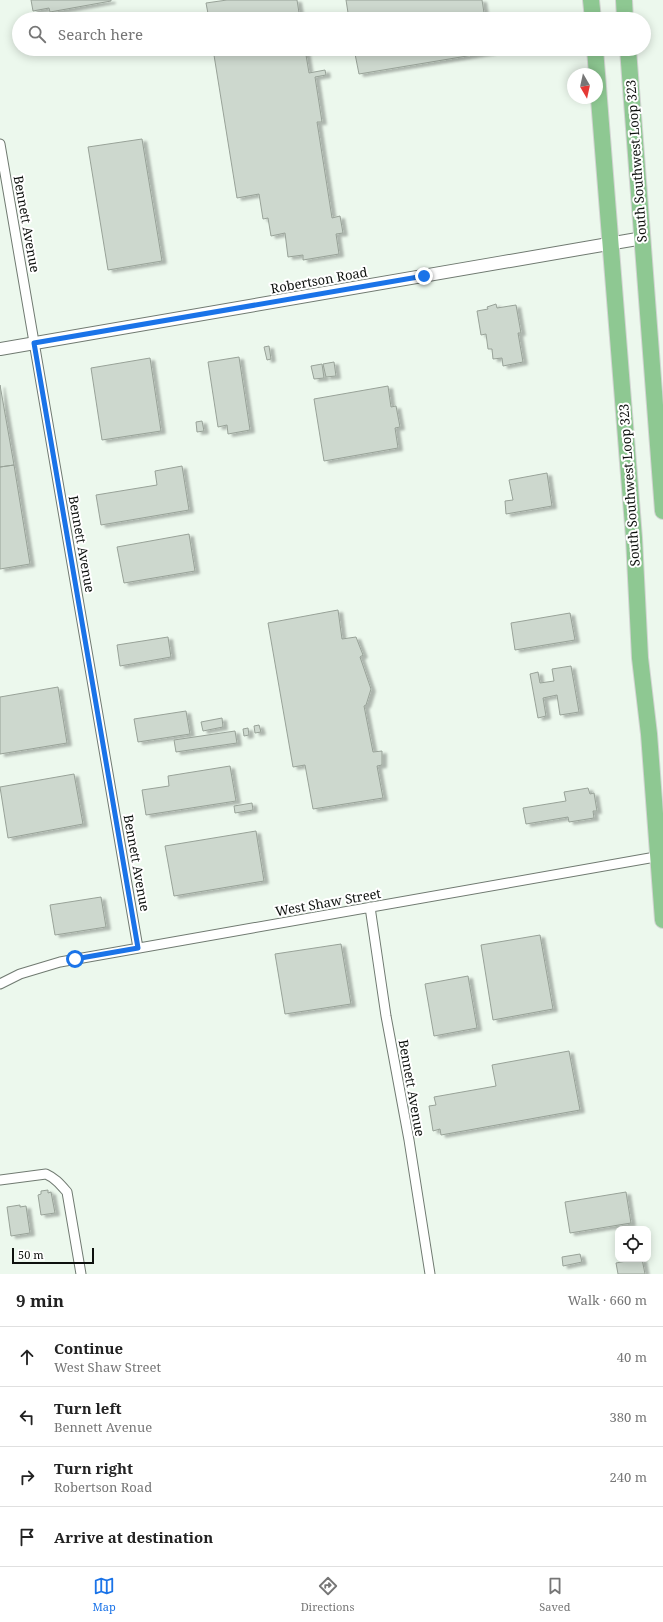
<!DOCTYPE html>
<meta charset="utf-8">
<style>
body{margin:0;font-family:"Noto Serif",serif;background:#f2f2f2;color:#222}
.controls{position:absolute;right:12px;bottom:12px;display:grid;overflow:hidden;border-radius:8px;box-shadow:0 2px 10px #0003}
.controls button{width:36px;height:36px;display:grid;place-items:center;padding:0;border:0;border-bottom:1px solid #e0e0e0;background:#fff;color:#222;font:20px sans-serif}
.compass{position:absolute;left:567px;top:68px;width:36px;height:36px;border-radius:50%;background:#fff;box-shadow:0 2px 10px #0003;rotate:171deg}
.scale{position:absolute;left:12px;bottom:10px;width:82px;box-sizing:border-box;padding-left:4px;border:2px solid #0d100d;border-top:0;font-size:11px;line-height:14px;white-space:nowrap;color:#0d100d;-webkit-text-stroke:3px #fff;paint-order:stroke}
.stop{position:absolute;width:12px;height:12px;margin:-9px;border:3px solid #1a73e8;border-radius:50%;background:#fff}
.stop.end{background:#1a73e8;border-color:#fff;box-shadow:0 1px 4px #0008}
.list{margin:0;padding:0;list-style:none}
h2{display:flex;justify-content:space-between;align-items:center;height:52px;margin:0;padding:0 16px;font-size:17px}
h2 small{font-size:13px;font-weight:400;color:#767676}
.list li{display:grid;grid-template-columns:26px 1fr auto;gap:12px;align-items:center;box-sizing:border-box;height:60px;padding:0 16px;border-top:1px solid #e0e0e0}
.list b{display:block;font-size:15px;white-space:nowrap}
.list p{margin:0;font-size:13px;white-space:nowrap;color:#767676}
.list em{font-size:13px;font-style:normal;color:#767676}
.icon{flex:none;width:22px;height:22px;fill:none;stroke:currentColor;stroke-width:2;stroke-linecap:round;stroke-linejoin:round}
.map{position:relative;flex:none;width:663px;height:1274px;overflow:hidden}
.search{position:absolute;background:#fff;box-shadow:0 2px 10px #0003;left:12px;right:12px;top:12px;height:44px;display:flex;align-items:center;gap:10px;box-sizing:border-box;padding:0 14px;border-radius:22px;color:#767676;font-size:15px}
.sheet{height:292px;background:#fff}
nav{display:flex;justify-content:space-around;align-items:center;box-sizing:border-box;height:56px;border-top:1px solid #e0e0e0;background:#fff;font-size:11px;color:#767676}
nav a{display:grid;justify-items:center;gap:2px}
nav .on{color:#1a73e8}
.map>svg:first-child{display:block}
.building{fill:#cdd8ce;stroke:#98a298;filter:url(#shadow)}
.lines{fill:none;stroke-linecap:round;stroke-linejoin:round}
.minor-casing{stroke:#707a71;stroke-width:11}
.tertiary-casing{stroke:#707a71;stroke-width:14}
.trunk-casing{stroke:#d3d4d3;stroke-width:18}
.minor{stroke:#fff;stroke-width:9}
.tertiary{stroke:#fff;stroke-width:12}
.trunk{stroke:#8ec892;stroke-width:16}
.route{stroke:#1a73e8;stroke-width:5}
.labels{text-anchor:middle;stroke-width:4;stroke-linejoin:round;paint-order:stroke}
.street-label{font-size:13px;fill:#0d100d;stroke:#fff}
</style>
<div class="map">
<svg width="663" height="1274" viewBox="0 0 663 1274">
<defs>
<filter id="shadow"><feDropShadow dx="4.5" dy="2.5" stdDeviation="1" flood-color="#0004"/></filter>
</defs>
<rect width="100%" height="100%" fill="#ecf8ed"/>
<!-- building -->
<path class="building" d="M 31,0 L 111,0 L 111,1 L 50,12 L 49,8 L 33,11 Z
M 227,0 L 297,0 L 300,19 L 209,19 L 206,3 Z
M 346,0 L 482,0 L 485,19 L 349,19 Z
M 213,49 L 305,49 L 309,73 L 325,70 L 326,75 L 315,77 L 322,122 L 317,122 L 332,218 L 340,216 L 343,233 L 336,234 L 339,254 L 303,260 L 303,255 L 288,257 L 285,233 L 271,236 L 268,218 L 263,219 L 259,194 L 237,198 Z
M 354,49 L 490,49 L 491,52 L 359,74 Z
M 142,139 L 162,261 L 108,270 L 88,147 Z
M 496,304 L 497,308 L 516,305 L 521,333 L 518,333 L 523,362 L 503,366 L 502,358 L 493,359 L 492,349 L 488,349 L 486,334 L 481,335 L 477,311 L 488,309 L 487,307 Z
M 269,346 L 271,359 L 267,360 L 264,347 Z
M 239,357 L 250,430 L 228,434 L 227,425 L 218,427 L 208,362 Z
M 150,358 L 161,431 L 102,440 L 91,368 Z
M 334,362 L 336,376 L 326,377 L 323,364 Z
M 322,364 L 324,378 L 314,379 L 311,366 Z
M 0,385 L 14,465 L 0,467 Z
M 388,386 L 391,407 L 396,406 L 400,427 L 395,428 L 398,448 L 324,461 L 314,399 Z
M 202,421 L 204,431 L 197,432 L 196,422 Z
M 14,465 L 30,564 L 0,569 L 0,467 Z
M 182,466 L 189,510 L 101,525 L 96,495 L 157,485 L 155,471 Z
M 547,473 L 552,506 L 506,514 L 505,501 L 513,500 L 509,480 Z
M 189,534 L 195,571 L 124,583 L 117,547 Z
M 338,610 L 342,639 L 356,637 L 363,655 L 360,657 L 371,689 L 366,705 L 364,706 L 373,752 L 382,751 L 382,765 L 377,766 L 383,798 L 313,809 L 305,765 L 293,767 L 268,623 Z
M 570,613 L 575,640 L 515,650 L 511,623 Z
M 168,637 L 171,657 L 120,666 L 117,645 Z
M 571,666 L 579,712 L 560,715 L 557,695 L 543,698 L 546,716 L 538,718 L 530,674 L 538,672 L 540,683 L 554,681 L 552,669 Z
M 58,687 L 67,743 L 0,754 L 0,697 Z
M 186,711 L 190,734 L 138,742 L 134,719 Z
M 222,718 L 223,727 L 203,731 L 201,722 Z
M 259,725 L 261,732 L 255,733 L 254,726 Z
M 248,728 L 249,735 L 244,736 L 243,729 Z
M 235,731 L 237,743 L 176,752 L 174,740 Z
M 230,766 L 236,801 L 146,815 L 142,790 L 169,786 L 168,776 Z
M 74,774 L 83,824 L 8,838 L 0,787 Z
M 588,788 L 590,794 L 594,793 L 597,811 L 593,811 L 594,818 L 569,822 L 568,817 L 526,824 L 523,808 L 566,801 L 564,792 Z
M 252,803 L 253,810 L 235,813 L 234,806 Z
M 256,831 L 264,881 L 174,896 L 165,846 Z
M 101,897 L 106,927 L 55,935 L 50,905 Z
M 540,935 L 553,1009 L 493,1020 L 481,945 Z
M 341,944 L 351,1004 L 285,1014 L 275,954 Z
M 468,976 L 477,1028 L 434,1036 L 425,984 Z
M 569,1051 L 580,1110 L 441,1135 L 440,1129 L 433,1131 L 429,1106 L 436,1105 L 434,1097 L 496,1086 L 492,1065 Z
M 48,1190 L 48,1193 L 51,1192 L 55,1213 L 41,1215 L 38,1195 L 41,1194 L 41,1191 Z
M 626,1192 L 631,1223 L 570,1233 L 565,1202 Z
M 20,1205 L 20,1207 L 26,1206 L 30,1233 L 11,1236 L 7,1207 Z
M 580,1254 L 582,1262 L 563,1266 L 562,1257 Z
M 637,1259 L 642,1259 L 645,1274 L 618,1274 L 616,1263 Z"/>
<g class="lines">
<!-- minor casing -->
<g class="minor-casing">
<path id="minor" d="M 0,144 L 138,948
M 370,907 L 386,1016 L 409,1140 L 430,1274
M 0,984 L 20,974 L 60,962 L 661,856
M 0,1180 L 46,1174 C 55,1178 60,1184 67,1192 L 81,1274"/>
</g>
<!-- tertiary casing -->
<g class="tertiary-casing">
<path id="tertiary" d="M 0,349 L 643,238"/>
</g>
<!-- trunk casing -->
<g class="trunk-casing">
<path id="trunk" d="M 591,0 L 593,19
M 624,0 L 625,19
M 595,49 L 634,538 L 640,658 L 649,734 L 663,920
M 628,49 L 663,511"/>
</g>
<!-- minor -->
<use href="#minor" class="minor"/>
<!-- tertiary -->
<use href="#tertiary" class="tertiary"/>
<!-- trunk -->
<use href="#trunk" class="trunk"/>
</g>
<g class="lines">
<!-- route -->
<path class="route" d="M 75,959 L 138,948 L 34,343 L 424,276"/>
</g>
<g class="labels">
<!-- street labels -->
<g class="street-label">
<text transform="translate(636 161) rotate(-94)" y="5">South Southwest Loop 323</text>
<text transform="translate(27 224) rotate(80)" y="5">Bennett Avenue</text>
<text transform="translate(319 280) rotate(-10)" y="5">Robertson Road</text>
<text transform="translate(629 485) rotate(-94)" y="5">South Southwest Loop 323</text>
<text transform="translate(82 544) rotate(80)" y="5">Bennett Avenue</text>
<text transform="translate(137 863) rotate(80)" y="5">Bennett Avenue</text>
<text transform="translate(328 902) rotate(-10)" y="5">West Shaw Street</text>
<text transform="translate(412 1088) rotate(80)" y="5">Bennett Avenue</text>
</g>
</g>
</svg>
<div class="controls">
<button><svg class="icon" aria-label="locate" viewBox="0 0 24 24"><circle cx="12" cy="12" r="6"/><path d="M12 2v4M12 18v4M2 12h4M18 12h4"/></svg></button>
</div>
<svg class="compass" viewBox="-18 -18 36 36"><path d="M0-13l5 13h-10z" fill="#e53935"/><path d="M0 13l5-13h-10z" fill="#767676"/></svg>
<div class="scale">50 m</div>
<div class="stop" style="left:75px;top:959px"></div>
<div class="stop end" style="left:424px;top:276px"></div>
<div class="search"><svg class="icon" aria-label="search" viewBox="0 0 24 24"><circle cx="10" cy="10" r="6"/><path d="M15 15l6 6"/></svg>Search here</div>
</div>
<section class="sheet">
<h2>9 min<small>Walk · 660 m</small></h2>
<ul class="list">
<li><svg class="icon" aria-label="ahead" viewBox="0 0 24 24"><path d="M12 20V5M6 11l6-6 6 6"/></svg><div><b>Continue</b><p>West Shaw Street</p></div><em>40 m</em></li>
<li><svg class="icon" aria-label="left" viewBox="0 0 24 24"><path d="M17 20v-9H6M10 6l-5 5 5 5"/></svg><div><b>Turn left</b><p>Bennett Avenue</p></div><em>380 m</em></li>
<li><svg class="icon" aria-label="right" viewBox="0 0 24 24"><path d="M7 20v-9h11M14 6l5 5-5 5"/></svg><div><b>Turn right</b><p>Robertson Road</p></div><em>240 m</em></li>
<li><svg class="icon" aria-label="arrive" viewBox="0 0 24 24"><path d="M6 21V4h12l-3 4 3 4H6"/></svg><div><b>Arrive at destination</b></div></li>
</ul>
</section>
<nav>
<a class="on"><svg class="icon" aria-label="map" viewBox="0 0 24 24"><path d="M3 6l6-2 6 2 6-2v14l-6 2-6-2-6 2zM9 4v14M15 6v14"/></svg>Map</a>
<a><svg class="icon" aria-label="directions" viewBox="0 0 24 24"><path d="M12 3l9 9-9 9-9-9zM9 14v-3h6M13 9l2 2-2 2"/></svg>Directions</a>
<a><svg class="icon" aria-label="saved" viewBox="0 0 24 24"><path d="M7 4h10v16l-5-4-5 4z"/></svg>Saved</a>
</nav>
